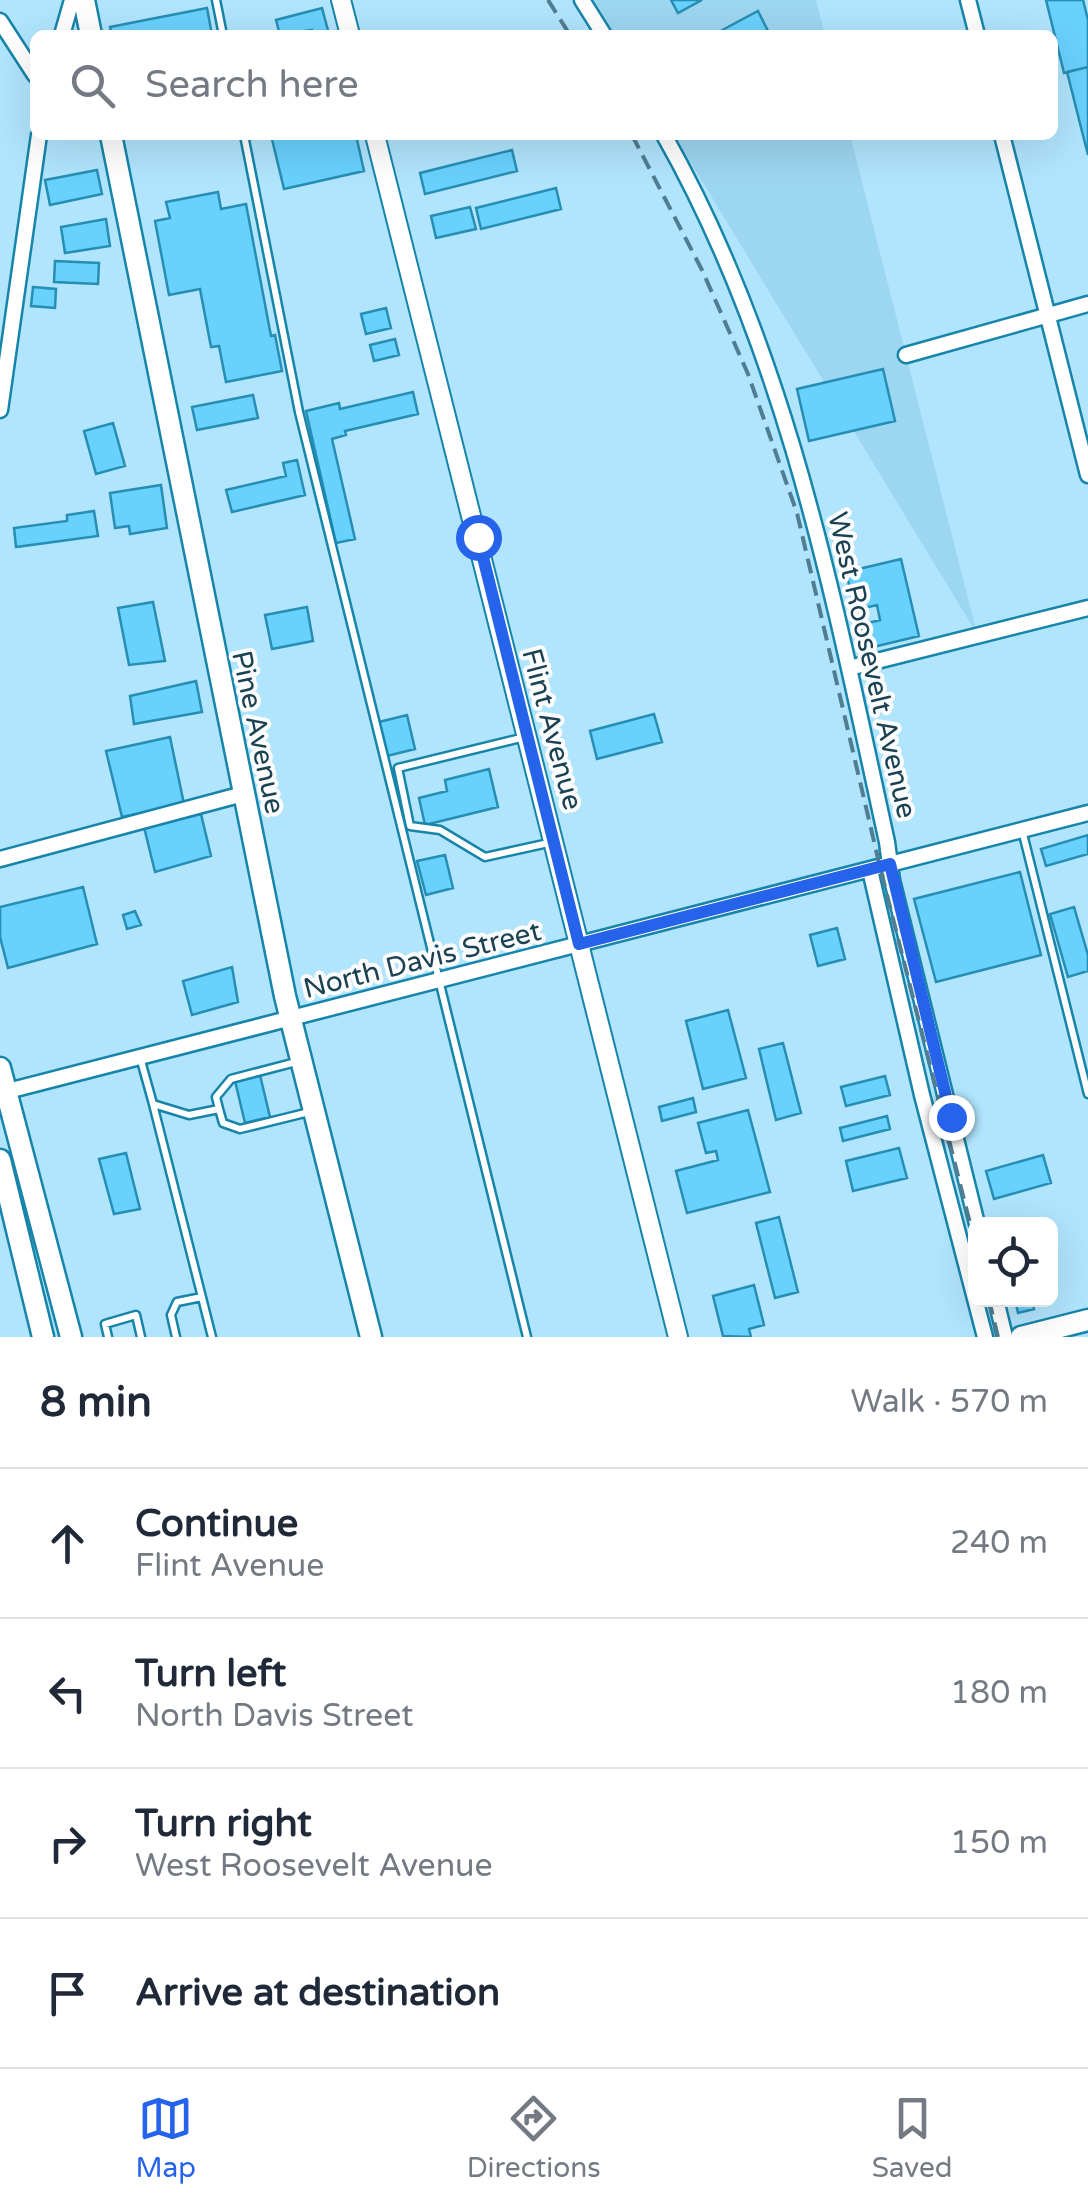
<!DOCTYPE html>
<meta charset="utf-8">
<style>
body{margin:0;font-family:"Varela Round",sans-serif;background:#f2f2f3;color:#1f2937}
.controls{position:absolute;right:30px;bottom:30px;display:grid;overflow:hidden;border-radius:15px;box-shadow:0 10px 40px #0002}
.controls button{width:90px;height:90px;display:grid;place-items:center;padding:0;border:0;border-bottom:2px solid #e0e1e3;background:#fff;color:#1f2937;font:50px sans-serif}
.stop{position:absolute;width:30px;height:30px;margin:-22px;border:8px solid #2563eb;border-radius:50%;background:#fff}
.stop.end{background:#2563eb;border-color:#fff;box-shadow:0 2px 10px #0008}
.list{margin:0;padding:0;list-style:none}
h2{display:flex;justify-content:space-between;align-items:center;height:130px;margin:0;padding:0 40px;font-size:42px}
h2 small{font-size:32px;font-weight:400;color:#747a83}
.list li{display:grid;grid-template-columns:65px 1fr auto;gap:30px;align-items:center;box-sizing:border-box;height:150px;padding:0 40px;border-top:2px solid #e0e1e3}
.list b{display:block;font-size:38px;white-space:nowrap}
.list p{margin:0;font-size:32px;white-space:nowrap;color:#747a83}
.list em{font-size:32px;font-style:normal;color:#747a83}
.icon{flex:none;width:55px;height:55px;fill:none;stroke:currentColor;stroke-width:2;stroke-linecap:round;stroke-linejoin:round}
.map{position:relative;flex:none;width:1088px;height:1337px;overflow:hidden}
.search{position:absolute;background:#fff;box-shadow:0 10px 40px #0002;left:30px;right:30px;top:30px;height:110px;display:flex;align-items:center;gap:25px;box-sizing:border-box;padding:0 35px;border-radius:15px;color:#747a83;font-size:38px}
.sheet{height:730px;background:#fff}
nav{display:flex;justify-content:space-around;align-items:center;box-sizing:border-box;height:140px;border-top:2px solid #e0e1e3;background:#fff;font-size:28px;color:#747a83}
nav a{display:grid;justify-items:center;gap:5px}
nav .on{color:#2563eb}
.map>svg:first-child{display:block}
.built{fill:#9dd6f0}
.building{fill:#69d1fd;stroke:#278eb3;stroke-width:2.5}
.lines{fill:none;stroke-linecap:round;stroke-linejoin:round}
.service-casing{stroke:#1784a9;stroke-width:11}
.minor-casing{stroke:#1784a9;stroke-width:19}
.tertiary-casing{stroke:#1784a9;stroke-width:22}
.secondary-casing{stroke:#1784a9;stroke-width:25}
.service{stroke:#fff;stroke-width:6}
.minor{stroke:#fff;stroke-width:14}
.tertiary{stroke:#fff;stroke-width:18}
.secondary{stroke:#fff;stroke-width:20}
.rail{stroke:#507d91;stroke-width:4;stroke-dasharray:15 8;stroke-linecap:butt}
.route{stroke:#2563eb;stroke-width:12}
.labels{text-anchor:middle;stroke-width:8;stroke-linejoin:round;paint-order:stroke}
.street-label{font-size:28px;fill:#1a4253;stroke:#fcfcfc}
</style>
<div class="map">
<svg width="1088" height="1337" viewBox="0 0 1088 1337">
<rect width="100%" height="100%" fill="#b0e5fd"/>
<!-- built -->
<path class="built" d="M 592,0 L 816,0 L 825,35 L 613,35 Z
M 674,135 L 850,135 L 977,634 Z"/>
<!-- building -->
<path class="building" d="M 671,0 L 702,0 L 678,13 Z
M 1046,0 L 1083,0 L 1088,20 L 1088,67 L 1064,73 Z
M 207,8 L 212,35 L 112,35 L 110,27 Z
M 322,8 L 329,34 L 313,35 L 312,30 L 280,35 L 276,20 Z
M 758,11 L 770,35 L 713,35 Z
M 1088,67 L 1088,155 L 1067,72 Z
M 271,135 L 356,135 L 364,171 L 284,189 Z
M 512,150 L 517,171 L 425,194 L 420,173 Z
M 97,170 L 102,194 L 50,205 L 45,180 Z
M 556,188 L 561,209 L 481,229 L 476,208 Z
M 218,192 L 221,209 L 246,204 L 271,336 L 275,335 L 282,371 L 226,382 L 219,346 L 211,347 L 200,289 L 169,295 L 155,221 L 170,218 L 166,202 Z
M 470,207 L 476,229 L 436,238 L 431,216 Z
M 106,219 L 110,246 L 65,253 L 61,227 Z
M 55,261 L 99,263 L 98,284 L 54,282 Z
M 33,287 L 56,289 L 55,308 L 31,306 Z
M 386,308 L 391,328 L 366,334 L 361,314 Z
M 395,339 L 399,355 L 374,361 L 370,345 Z
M 883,369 L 895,421 L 809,441 L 797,389 Z
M 413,392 L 418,414 L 345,431 L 346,435 L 332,439 L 355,539 L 336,543 L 306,411 L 339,403 L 340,409 Z
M 253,395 L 258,418 L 197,430 L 192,407 Z
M 113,423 L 125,466 L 96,474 L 84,431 Z
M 297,460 L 305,495 L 232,512 L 226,490 L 286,476 L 283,463 Z
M 161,485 L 167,528 L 130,534 L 129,526 L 115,528 L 110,493 Z
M 94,511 L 98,536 L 16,547 L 14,528 L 67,521 L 67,515 Z
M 901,559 L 919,636 L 865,649 L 860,625 L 880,620 L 877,605 L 860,609 L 858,601 L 865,599 L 864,594 L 852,597 L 846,572 Z
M 153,602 L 165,661 L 129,665 L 118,608 Z
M 307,607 L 313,641 L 272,649 L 265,615 Z
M 196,681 L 202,712 L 134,724 L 130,696 Z
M 654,714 L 662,742 L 597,759 L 590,731 Z
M 407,715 L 415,749 L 387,756 L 379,722 Z
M 170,737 L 184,804 L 122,817 L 106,751 Z
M 489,769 L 498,807 L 425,825 L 419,798 L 447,791 L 445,780 Z
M 201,814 L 211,856 L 155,872 L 144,827 Z
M 1088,835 L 1088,854 L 1046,866 L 1041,849 Z
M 445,855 L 453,888 L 426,895 L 417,861 Z
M 1020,872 L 1041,955 L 936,982 L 914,899 Z
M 83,887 L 97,944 L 8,968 L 0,937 L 0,907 Z
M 1074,907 L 1088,955 L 1088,971 L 1068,977 L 1050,914 Z
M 135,911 L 141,925 L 127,929 L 123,915 Z
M 837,928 L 845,959 L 818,966 L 810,935 Z
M 232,967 L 238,1002 L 192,1015 L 183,981 Z
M 728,1010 L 746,1078 L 703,1089 L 686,1021 Z
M 783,1043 L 801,1113 L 776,1120 L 759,1049 Z
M 260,1075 L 270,1117 L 245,1123 L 235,1081 Z
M 885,1076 L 890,1095 L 846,1106 L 841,1087 Z
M 693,1098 L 696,1112 L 662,1121 L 659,1107 Z
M 748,1110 L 770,1192 L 687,1213 L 676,1171 L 718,1160 L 716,1151 L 706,1153 L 698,1123 Z
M 887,1116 L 890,1129 L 843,1141 L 840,1128 Z
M 899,1148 L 907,1178 L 853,1191 L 846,1161 Z
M 126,1153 L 140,1209 L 114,1214 L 99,1159 Z
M 1043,1155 L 1051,1183 L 994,1199 L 986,1171 Z
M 779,1217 L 798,1292 L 775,1298 L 756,1223 Z
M 754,1285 L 764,1325 L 749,1329 L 751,1337 L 723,1336 L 713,1296 Z
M 1015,1300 L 1032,1300 L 1034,1309 L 1018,1313 Z"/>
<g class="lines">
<!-- service casing -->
<g class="service-casing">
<path id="service" d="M 216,0 L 223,35
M 244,135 L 299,412 L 527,1337
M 525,737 L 398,768 L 410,826 L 440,830 L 485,857 L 553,842
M 1022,830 L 1088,1094
M 140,1057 L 153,1104 L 189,1115 L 219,1109 L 223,1123 L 240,1129 L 309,1112
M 153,1104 L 212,1337
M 219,1109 L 216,1097 L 231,1079 L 296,1062
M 108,1337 L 105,1324 L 136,1315 L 141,1337
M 176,1337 L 171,1315 L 177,1302 L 202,1297"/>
</g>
<!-- minor casing -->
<g class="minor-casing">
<path id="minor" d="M 582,0 L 604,35
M 968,0 L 977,35
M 0,21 L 35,75
M 62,35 L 72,0
M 664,135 C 788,354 834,600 887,842 L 892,880 L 977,1224
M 1002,135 L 1088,475
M 906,355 L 1088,304
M 0,410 L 39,135
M 849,668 L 1088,608
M 0,859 L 243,794
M 870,870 L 922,1095 L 985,1337
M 0,1093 L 1088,813
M 996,1300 L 1005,1337"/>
</g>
<!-- tertiary casing -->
<g class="tertiary-casing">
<path id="tertiary" d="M 341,0 L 350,35
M 375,135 L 678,1337"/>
</g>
<!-- secondary casing -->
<g class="secondary-casing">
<path id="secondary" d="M 84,0 L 91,35
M 111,135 L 285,996 L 371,1337
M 0,1068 L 71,1337
M 0,1160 L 43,1337
M 1021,1337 L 1088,1320"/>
</g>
<!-- service -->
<use href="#service" class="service"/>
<!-- minor -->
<use href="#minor" class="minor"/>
<!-- tertiary -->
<use href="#tertiary" class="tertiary"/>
<!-- secondary -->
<use href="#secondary" class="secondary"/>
<!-- rail -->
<path class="rail" d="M 548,0 L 570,35
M 632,135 L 702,270 L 748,374 L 797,513 L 880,867 L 976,1247
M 989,1300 L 998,1337"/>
</g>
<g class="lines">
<!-- route -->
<path class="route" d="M 478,537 L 579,944 L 890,864 L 951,1117"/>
</g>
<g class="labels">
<!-- street labels -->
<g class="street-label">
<text transform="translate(873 665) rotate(77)" y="10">West Roosevelt Avenue</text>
<text transform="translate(553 729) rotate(75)" y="10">Flint Avenue</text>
<text transform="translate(259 732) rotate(78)" y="10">Pine Avenue</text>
<text transform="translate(422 959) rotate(-14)" y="10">North Davis Street</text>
</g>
</g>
</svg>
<div class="controls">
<button><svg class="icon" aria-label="locate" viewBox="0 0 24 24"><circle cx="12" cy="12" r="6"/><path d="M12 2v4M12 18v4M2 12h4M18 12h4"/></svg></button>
</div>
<div class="stop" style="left:478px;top:537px"></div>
<div class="stop end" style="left:951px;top:1117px"></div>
<div class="search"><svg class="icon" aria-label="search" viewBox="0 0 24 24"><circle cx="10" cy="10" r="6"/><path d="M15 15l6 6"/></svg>Search here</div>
</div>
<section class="sheet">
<h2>8 min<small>Walk · 570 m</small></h2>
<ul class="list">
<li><svg class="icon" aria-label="ahead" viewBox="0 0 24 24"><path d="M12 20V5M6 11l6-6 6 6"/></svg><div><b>Continue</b><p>Flint Avenue</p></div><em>240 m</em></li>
<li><svg class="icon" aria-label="left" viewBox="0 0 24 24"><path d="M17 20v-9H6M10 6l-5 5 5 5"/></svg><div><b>Turn left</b><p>North Davis Street</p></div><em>180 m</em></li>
<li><svg class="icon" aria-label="right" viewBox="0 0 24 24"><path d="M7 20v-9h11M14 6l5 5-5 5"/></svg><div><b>Turn right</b><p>West Roosevelt Avenue</p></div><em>150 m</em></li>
<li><svg class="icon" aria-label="arrive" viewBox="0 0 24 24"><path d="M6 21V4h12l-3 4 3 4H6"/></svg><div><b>Arrive at destination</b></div></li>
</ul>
</section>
<nav>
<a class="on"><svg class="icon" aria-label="map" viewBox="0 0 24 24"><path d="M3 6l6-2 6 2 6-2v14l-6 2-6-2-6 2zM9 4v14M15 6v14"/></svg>Map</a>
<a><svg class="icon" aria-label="directions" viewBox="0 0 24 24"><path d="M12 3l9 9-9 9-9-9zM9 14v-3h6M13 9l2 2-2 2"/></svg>Directions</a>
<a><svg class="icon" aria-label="saved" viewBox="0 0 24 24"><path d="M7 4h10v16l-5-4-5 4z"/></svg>Saved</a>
</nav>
